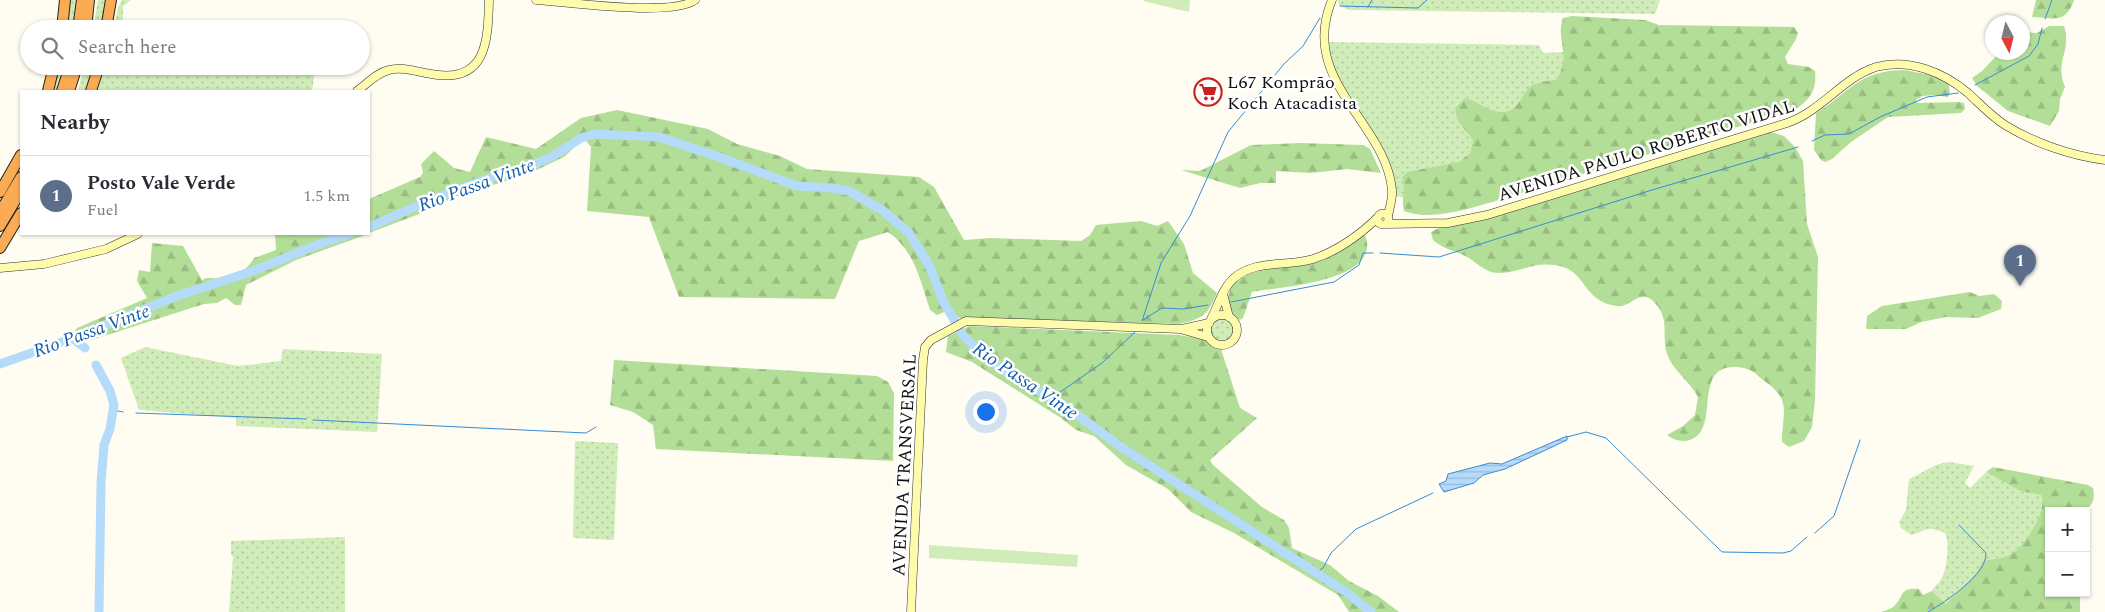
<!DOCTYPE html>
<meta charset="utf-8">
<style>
body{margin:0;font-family:Spectral,serif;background:#f7f7f7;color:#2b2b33}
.controls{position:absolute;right:15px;bottom:15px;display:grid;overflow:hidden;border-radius:0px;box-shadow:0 1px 4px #0004}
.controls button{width:45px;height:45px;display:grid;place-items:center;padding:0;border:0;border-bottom:1px solid #e1e1e2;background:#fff;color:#2b2b33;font:25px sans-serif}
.compass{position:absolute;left:1985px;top:15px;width:45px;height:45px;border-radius:50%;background:#fff;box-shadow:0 1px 4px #0004;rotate:173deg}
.you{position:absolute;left:985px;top:411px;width:18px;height:18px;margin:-12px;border:4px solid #fff;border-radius:50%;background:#1a73e8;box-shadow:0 0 0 8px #1a73e833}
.badge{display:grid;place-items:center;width:32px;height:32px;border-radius:50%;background:#0f766e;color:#fff;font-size:16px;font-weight:700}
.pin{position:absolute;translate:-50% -41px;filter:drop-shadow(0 1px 2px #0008)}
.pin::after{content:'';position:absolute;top:26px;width:18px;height:15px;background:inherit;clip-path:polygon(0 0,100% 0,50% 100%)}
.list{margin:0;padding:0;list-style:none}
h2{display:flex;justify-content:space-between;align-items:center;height:65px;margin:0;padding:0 20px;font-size:21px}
h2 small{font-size:16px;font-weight:400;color:#7c7c81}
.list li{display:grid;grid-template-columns:32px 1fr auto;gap:15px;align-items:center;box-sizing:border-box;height:80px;padding:0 20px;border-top:1px solid #e1e1e2}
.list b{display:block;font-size:19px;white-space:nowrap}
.list p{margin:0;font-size:16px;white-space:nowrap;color:#7c7c81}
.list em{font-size:16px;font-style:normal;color:#7c7c81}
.icon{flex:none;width:28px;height:28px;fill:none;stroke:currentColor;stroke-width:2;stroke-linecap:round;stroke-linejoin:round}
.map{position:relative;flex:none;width:2105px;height:612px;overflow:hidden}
.search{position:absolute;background:#fff;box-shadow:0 1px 4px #0004;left:20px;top:20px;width:350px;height:55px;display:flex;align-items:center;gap:12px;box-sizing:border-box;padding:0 18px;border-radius:28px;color:#7c7c81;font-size:19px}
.panel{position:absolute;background:#fff;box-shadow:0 1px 4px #0004;left:20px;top:90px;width:350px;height:145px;border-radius:0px}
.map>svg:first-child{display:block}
.grass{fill:url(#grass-dots)}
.forest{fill:url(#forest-firs)}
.park{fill:#d0ecb9}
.water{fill:url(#water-rules);stroke:#378cd4}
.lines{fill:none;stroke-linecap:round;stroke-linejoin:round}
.stream{stroke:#378cd4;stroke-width:1}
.river{stroke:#b4dbf9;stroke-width:9}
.secondary-casing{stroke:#323232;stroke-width:9}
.highway-casing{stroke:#212121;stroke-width:12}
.secondary{stroke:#fffbad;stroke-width:8}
.highway{stroke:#fbab54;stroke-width:10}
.labels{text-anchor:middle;stroke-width:5;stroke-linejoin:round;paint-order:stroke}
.poi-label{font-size:18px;fill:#101010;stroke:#fff;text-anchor:start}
.street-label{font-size:18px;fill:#101010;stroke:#fff}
.water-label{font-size:19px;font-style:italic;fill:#115da9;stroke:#fff}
</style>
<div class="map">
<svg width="2105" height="612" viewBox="0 0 2105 612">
<defs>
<pattern id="grass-dots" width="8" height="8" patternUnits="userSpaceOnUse" patternTransform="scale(1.25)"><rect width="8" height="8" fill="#d0ecb9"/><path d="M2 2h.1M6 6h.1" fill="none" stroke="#b2c99e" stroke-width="1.8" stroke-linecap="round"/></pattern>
<pattern id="forest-firs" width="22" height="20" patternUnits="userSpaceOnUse" patternTransform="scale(1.25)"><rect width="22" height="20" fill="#b3de97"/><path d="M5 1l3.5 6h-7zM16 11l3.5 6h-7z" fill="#99bd81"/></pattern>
<pattern id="water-rules" width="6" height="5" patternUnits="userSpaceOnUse" patternTransform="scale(1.25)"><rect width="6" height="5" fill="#b4dbf9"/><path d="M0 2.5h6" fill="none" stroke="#9abbd4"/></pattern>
</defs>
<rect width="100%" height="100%" fill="#fffdf2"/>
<!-- grass -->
<path class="grass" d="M 68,0 L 76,0 L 73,29 L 64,29 Z
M 98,0 L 109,0 L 104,29 L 93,29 Z
M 122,0 L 131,0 L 123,6 L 123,29 L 113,29 L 118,8 Z
M 1338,0 L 1660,0 L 1655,14 L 1350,10 L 1339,6 Z
M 1327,42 L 1539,45 L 1543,53 L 1564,52 L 1565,66 L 1557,79 C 1545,82 1536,88 1526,95 C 1517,101 1514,113 1501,113 C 1489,112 1479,101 1465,98 L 1455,106 L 1457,120 L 1473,140 L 1470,153 L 1460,162 L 1406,172 L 1402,178 L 1406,191 L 1404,198 L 1396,196 C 1401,165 1346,98 1334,68 C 1331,60 1329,50 1327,42 Z
M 57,66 L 64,66 L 56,91 L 50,91 Z
M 84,66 L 96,66 L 87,91 L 78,91 Z
M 105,66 L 342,66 L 340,74 L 315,70 L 312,91 L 98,91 Z
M1209 330a13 13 0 1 1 26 0a13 13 0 1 1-26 0Z
M 145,347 L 238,366 L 281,361 L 283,349 L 382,354 L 377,432 L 236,426 L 236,418 L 139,410 L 121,358 Z
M 575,441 L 618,443 L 614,540 L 573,538 Z
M 1950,462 L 1974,466 L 1965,483 L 1970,488 L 1986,472 L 2020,491 L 2041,495 L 2044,500 C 2043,516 2026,548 2010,555 C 2002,559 1992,560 1983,561 L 1977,572 L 1946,604 L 1932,591 C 1934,586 1937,585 1940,581 C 1947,572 1950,543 1945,533 C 1924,525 1928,531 1911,535 L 1901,528 L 1899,522 L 1906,510 L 1909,479 C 1924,473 1933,463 1950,462 Z
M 345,537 L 345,612 L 229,612 L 233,557 L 231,554 L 231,541 Z"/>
<!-- forest -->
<path class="forest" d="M 2036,0 L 2074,0 C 2066,24 2054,18 2032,17 Z
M 1572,16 L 1645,20 L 1659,25 L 1794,27 L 1798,33 L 1796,39 L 1785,57 L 1788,64 L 1809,67 L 1815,71 C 1817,89 1811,99 1796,109 L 1502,199 C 1474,207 1432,222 1404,211 C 1401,199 1406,191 1402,178 L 1406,172 L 1459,162 L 1470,153 L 1473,140 L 1457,120 L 1455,107 L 1465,98 C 1479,101 1487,111 1500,112 C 1517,114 1521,95 1531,86 C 1537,82 1550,81 1557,79 C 1572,53 1555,41 1563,18 Z
M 2049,26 L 2064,26 C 2072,52 2054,61 2065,87 L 2060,99 L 2059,111 L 2050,126 L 2008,111 L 1977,86 L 1972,78 L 1982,71 L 1999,53 L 2022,52 L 2023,32 L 2037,33 Z
M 1904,70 L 1936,76 L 1948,82 L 1950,93 L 1948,97 L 1935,95 L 1922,96 L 1916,100 L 1917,103 L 1959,102 L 1964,103 L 1965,109 L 1961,113 L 1888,117 L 1851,142 L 1832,159 L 1825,162 L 1821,160 L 1814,150 L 1816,113 C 1851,91 1858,71 1904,70 Z
M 617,110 L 708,129 L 737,144 L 780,156 L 807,169 L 919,177 L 934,187 L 964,240 L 991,238 L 1081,241 L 1090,235 L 1096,225 L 1141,221 L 1157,226 L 1168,221 L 1184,244 L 1193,273 L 1217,293 C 1208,315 1202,319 1179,324 L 959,318 L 949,310 L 937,315 L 930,310 C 920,280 915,251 888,232 L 859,241 L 835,299 L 679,297 L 649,217 L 587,211 L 591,147 L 586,141 L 580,142 L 564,157 L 526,175 L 453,197 L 435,208 L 369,233 L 369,199 L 420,177 L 423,173 L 421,164 L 434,151 L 454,168 L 470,172 L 486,137 L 536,149 L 581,118 Z
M 1768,131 L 1784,136 L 1795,147 L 1803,161 L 1807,224 L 1818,257 L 1815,401 L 1812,427 L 1804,441 L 1789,447 L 1782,442 C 1781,425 1790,405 1776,391 C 1771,385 1764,381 1758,376 C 1752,369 1743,367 1734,367 C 1696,367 1716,418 1698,435 C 1689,444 1676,442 1667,435 L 1683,426 L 1695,415 L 1698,397 C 1690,381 1673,371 1667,354 C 1661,334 1671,318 1653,301 C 1639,288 1630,309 1616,306 C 1584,301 1586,274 1563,267 C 1535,259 1522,273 1499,273 C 1483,273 1476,260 1463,255 C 1452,250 1442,248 1433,240 L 1431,232 L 1439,228 L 1454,226 Z
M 1300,143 L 1363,145 L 1370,149 L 1381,173 L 1347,169 L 1311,173 L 1276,171 L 1276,183 L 1260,183 L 1240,188 L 1181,170 L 1200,171 L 1251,145 Z
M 275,234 L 368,234 L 296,260 L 246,285 L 241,305 L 235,305 L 226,298 L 217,303 L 204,304 L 85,342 L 80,341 L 75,331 L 77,328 L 147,298 L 137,281 L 139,270 L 150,272 L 152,243 L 183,246 L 202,280 L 206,278 C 226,279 244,276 254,258 L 276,250 Z
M 1365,235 C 1384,282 1277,287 1252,292 L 1243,318 L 1240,320 C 1231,313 1225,305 1229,294 C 1237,263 1294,270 1318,262 C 1335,257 1348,240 1365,235 Z
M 1970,292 L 1979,296 L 1994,294 L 2002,301 L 2001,309 L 1978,318 L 1946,317 L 1921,322 L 1906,329 L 1866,329 L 1867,316 L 1882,306 Z
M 970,326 L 1179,335 L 1207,340 L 1212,345 L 1221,349 L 1240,408 L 1257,418 L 1210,460 L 1213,465 L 1262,507 L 1284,520 L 1289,528 L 1292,548 L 1330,565 L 1349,581 L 1378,596 L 1399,612 L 1349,612 L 1338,595 L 1234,533 L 1191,512 L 1168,489 L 1126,465 L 1094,436 L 1076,430 L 1061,418 L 972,362 L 946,352 L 948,336 Z
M 614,360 L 877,376 L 888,382 L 894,393 L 893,461 L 656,449 L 653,425 L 633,412 L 610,405 Z
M 1993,467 L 2088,485 L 2093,488 C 2099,518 2068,511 2049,511 L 2049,593 L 2080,593 L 2080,612 L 1881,612 C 1884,611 1890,609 1893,607 C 1905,597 1898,587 1919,589 L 1923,595 L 1932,591 L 1946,604 L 1977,572 L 1983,561 C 1992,559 2002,559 2010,555 C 2024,548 2049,509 2041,495 L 2020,491 L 1986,472 Z"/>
<!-- park -->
<path class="park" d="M 1190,0 L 1189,12 L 1143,1 L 1144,0 Z
M 929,545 L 1078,555 L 1077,567 L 929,558 Z"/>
<!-- water -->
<path class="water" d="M 1567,436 L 1567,440 L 1505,469 L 1483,475 L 1474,483 L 1444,492 L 1439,484 L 1446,481 L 1448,474 L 1490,463 L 1502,464 Z"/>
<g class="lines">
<!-- stream -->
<path class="stream" d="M 1340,6 L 1418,8 L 1427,0
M 1368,7 L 1372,0
M 2045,19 L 2052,0
M 1975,85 L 2029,56 L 2038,44 L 2042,28
M 1812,141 L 1825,135 L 1849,134 L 1880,117 L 1927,97 L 1958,93
M 1380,253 L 1439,257 L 1652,190 L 1798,147
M 1231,302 L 1334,282 L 1359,265 L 1363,253 L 1373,253
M 1143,320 L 1162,308 L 1183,309 L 1208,305
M 1142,321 L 1161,263 L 1190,216 L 1228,132 L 1284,64 L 1303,46 L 1320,18
M 1053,397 L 1102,363 L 1135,332
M 113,410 L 123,412
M 136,413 L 306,419
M 313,420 L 586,433 L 596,427
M 1567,437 L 1586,432 L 1606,438 L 1722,552 L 1783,553 L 1791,551 L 1807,537
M 1815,533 L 1834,516 L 1860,440
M 1314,574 L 1323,568 L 1331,553 L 1356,529 L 1433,493
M 1928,612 C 1945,602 1987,575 1986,553 L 1959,525"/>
<!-- river -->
<path class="river" d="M 369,227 L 433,199 L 495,176 L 524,169 L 553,156 L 581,138 L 595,134 L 659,137 L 719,157 L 797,186 L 832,188 L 849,191 L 882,210 L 909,233 L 929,265 L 944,303 L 963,335 L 981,354 L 1010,375 L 1062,404 L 1124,449 L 1346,592 L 1371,612
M 72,338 L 85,348
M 0,364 L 62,342 L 177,296 L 253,271 L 319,244 L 350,234
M 96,365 L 110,391 L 114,405 L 110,429 L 104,445 L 101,483 L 99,612"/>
<!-- secondary casing -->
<g class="secondary-casing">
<path id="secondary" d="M 536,0 C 568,2 672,17 695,0
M 1332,0 C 1298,81 1386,122 1392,190 C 1393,199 1389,208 1388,217
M 357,91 C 367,84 376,73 389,70 C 402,66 418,72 431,74 C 486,84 488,43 489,0
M1377.5 219a5.5 5.5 0 1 1 11 0a5.5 5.5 0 1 1-11 0Z
M 1386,224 L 1448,223 L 1487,215 L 1787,123 C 1822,111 1842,78 1876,67 C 1909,58 1943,72 1968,93 C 1980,104 1991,116 2005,125 C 2034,143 2072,156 2105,160
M 0,268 L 44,264 L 106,249 L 138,234
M 1223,294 L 1229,317
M1207 330a15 15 0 1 1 30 0a15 15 0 1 1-30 0Z
M 1211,319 C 1218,306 1222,289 1233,279 C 1254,259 1287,267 1313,259 C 1336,252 1361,234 1377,218
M 1182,329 L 1209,323
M 911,612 L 923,360 L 925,347 L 931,340 L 966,321 L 1180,329 L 1208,337"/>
</g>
<!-- highway casing -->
<g class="highway-casing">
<path id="highway" d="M 62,29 L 65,0
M 78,29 L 82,0
M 86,29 L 89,0
M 106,29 L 111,0
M 48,91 L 54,66
M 62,91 L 70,66
M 69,91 L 77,66
M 91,91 L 99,66
M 0,192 L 21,155
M 0,212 L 21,177
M 0,226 L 21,191
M 0,248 L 21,213"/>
</g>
<!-- secondary -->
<use href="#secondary" class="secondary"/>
<!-- highway -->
<use href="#highway" class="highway"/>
</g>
<!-- icons -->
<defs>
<g id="supermarket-ring" transform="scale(1.4375)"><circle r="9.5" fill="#fff" stroke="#c82220" stroke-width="1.5"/><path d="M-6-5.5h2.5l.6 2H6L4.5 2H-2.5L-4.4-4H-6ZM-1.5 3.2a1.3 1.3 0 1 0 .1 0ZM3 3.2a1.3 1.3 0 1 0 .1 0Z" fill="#c82220"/></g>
</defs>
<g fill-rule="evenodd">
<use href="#supermarket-ring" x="1208" y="92"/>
</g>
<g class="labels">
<!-- poi labels -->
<g class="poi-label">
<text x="1227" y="88">L67 Komprão<tspan x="1227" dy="21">Koch Atacadista</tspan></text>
</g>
<!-- street labels -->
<g class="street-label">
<text transform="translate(1646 150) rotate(-17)" y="6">AVENIDA PAULO ROBERTO VIDAL</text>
<text transform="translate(904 465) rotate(-87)" y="6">AVENIDA TRANSVERSAL</text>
</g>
<!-- water labels -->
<g class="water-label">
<text transform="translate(476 184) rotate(-20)" y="7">Rio Passa Vinte</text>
<text transform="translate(91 330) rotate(-20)" y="7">Rio Passa Vinte</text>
<text transform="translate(1026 380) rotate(34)" y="7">Rio Passa Vinte</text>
</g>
</g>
</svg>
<div class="controls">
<button>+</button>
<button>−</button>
</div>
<svg class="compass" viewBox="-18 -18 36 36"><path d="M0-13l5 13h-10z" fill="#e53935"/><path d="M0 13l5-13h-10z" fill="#7c7c81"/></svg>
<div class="you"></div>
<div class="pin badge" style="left:2020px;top:286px;background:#5c6f8a">1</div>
<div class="search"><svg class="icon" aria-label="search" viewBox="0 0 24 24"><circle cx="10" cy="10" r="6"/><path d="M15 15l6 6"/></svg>Search here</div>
<section class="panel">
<h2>Nearby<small></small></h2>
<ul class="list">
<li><span class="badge" style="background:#5c6f8a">1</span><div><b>Posto Vale Verde</b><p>Fuel</p></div><em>1.5 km</em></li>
</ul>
</section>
</div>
